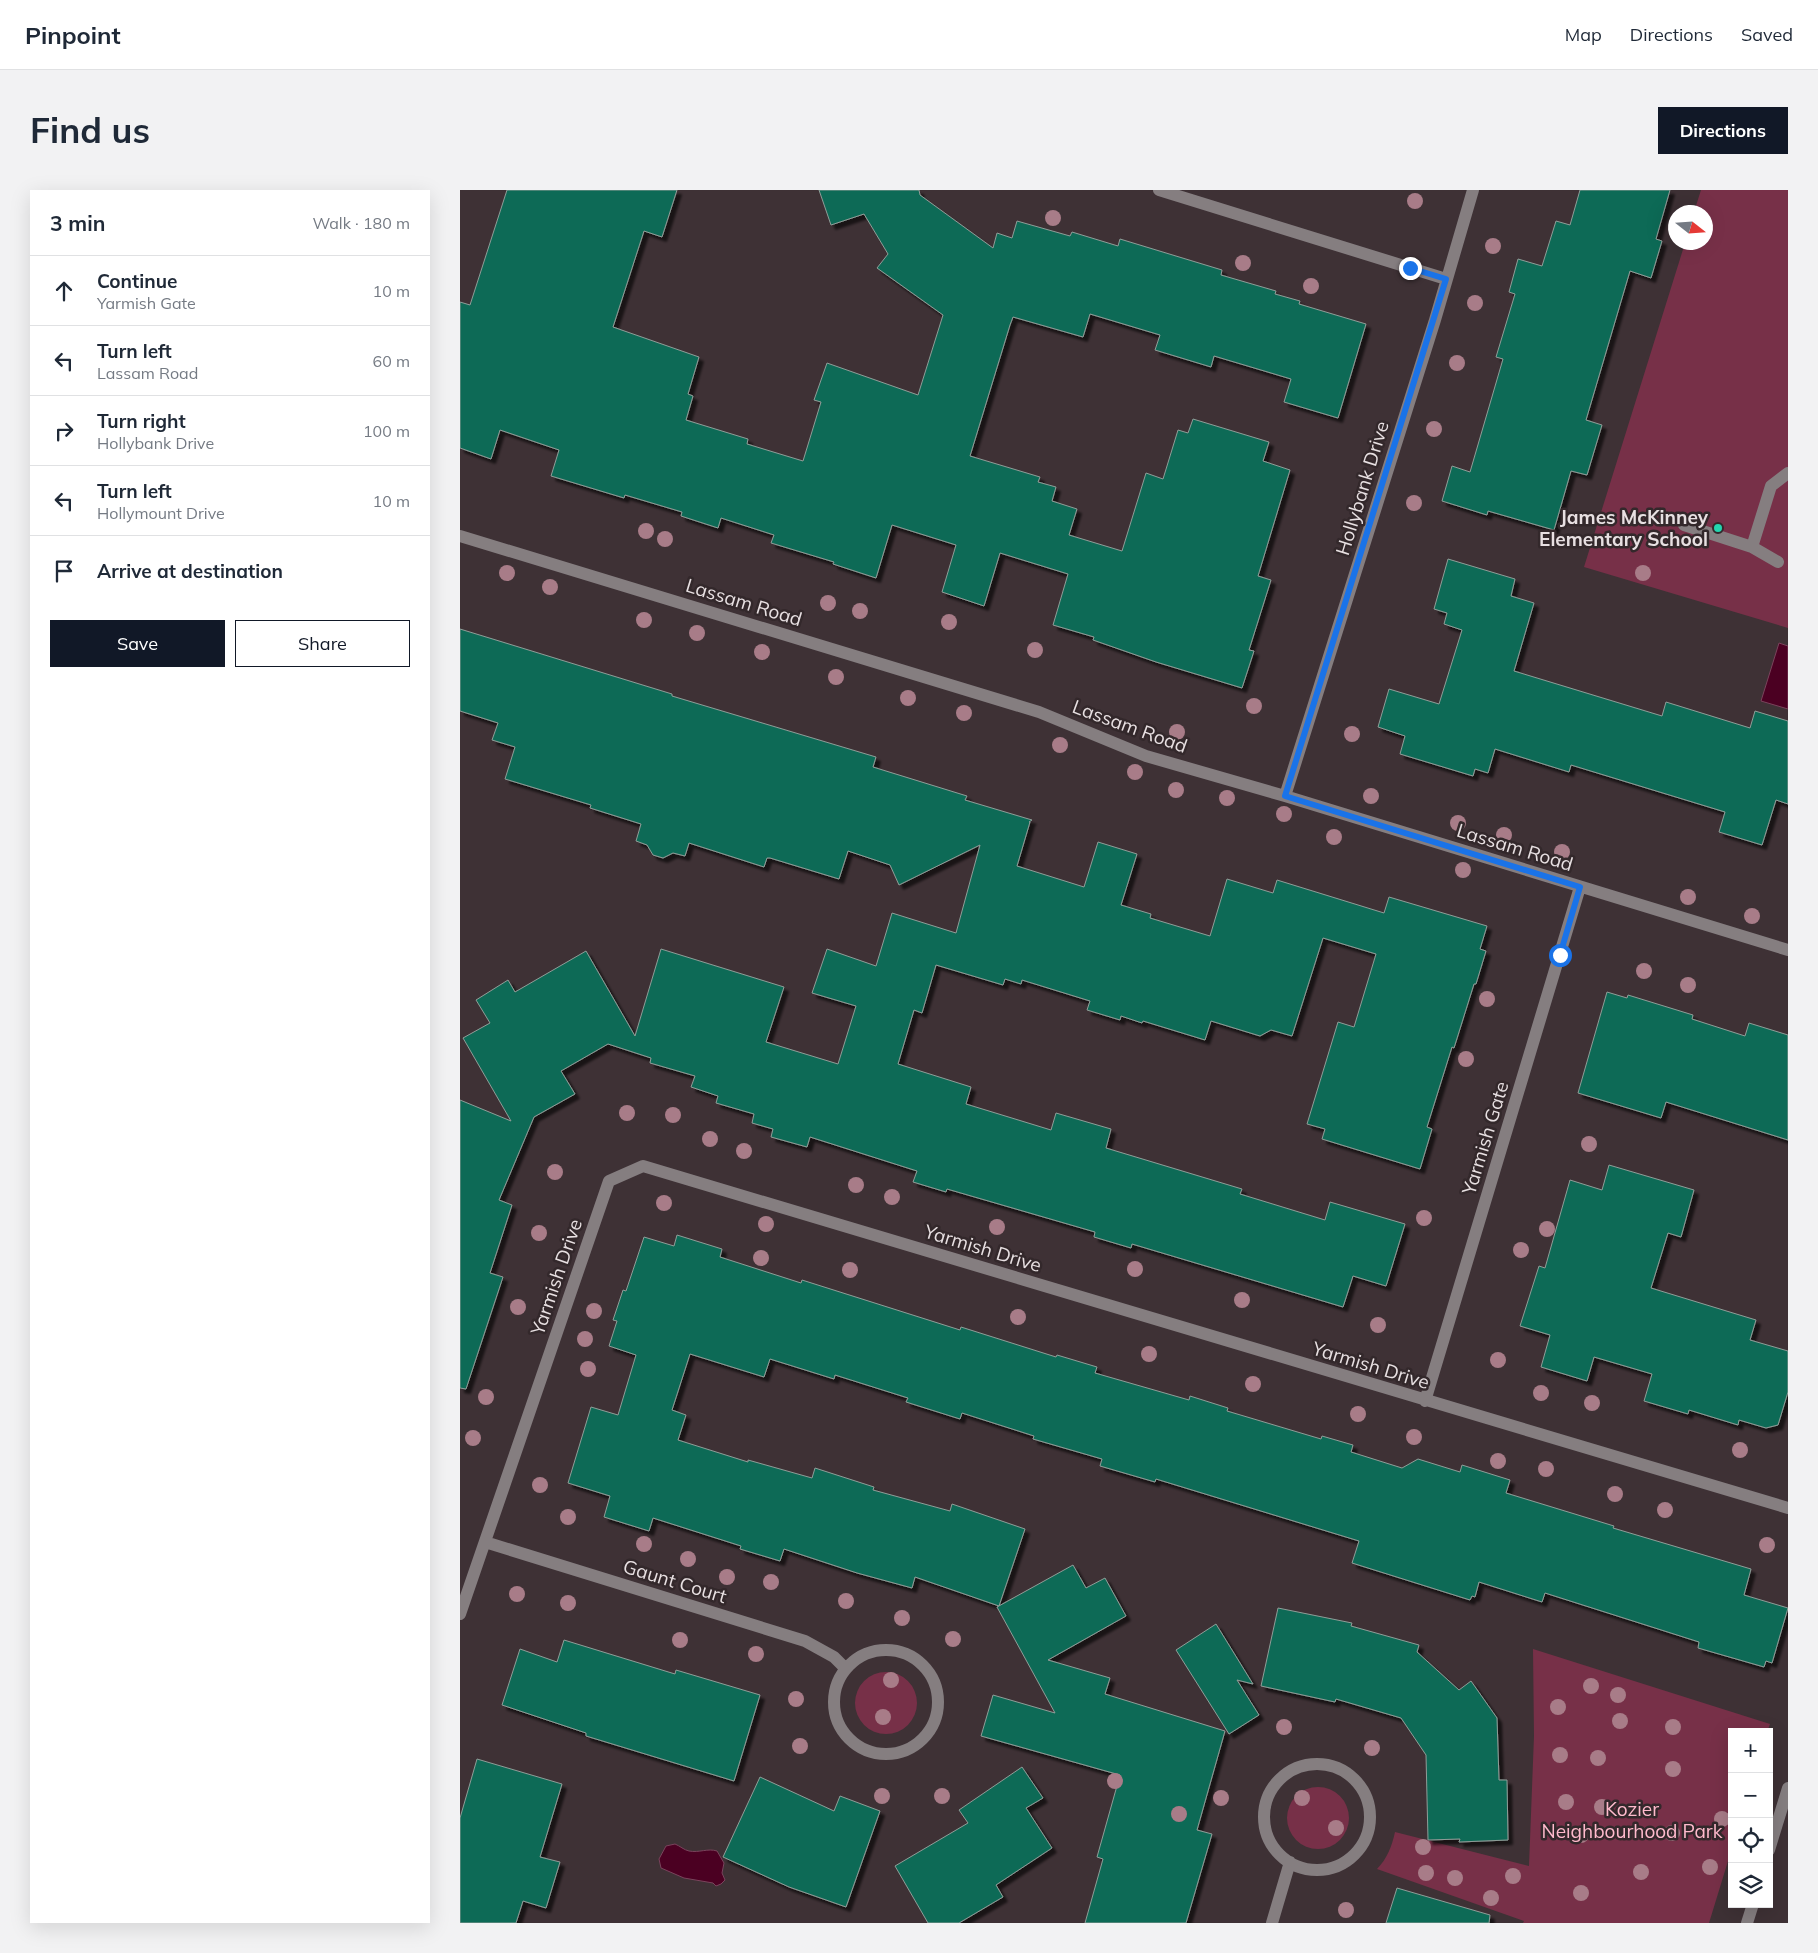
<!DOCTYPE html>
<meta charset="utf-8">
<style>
body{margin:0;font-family:Mulish,sans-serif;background:#f2f2f3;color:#1f2937}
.controls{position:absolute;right:15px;bottom:15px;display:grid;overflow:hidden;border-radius:0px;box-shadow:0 5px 20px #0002}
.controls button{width:45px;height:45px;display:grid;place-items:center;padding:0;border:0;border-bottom:1px solid #e0e1e3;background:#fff;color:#1f2937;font:25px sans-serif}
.compass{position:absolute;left:1208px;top:15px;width:45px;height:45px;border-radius:50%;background:#fff;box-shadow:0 5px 20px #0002;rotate:107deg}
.stop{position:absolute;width:15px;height:15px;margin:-11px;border:4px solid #1a73e8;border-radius:50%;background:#fff}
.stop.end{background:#1a73e8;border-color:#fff;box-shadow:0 1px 5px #0008}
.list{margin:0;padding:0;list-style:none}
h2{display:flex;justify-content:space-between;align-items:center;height:65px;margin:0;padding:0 20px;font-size:21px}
h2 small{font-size:16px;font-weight:400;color:#747a83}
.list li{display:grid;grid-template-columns:32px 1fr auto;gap:15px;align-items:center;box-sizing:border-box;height:70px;padding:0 20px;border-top:1px solid #e0e1e3}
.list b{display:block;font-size:19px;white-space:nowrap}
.list p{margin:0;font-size:16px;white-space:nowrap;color:#747a83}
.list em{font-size:16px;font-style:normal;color:#747a83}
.actions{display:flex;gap:10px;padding:15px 20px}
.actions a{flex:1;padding:11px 0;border:1px solid #111827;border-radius:0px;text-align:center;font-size:18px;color:#111827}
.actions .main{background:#111827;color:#fff}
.icon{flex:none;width:28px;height:28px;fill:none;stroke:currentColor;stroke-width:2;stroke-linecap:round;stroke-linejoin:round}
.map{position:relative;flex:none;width:1328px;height:1733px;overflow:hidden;border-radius:0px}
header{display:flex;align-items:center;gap:30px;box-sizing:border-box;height:70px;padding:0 25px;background:#fff;border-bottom:1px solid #e0e1e3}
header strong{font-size:24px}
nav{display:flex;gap:28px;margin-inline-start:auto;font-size:18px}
.intro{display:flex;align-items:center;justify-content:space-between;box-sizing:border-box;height:120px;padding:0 30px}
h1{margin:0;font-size:35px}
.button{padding:12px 22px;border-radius:0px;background:#111827;color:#fff;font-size:18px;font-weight:700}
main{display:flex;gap:30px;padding:0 30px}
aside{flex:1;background:#fff;border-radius:0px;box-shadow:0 5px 20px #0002}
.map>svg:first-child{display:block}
.green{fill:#773048}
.water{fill:#4b0022;stroke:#7a435c}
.building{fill:#106b57;stroke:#8f9d98;filter:url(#shadow)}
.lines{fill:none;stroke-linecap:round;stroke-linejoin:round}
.minor{stroke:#857e80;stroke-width:12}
.tree{fill:#a87c88}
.route{stroke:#1a73e8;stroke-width:6}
.poi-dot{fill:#24d5af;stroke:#33282b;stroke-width:2}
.labels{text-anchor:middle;stroke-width:5;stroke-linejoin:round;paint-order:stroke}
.street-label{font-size:19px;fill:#e8e0e2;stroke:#33282b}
.poi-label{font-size:19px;font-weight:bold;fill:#e8e0e2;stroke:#33282b;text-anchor:end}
.park-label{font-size:19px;fill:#ffbacc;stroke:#33282b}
</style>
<header>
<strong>Pinpoint</strong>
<nav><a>Map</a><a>Directions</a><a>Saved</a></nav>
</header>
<div class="intro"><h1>Find us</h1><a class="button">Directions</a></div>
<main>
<aside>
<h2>3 min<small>Walk · 180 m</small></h2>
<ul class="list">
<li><svg class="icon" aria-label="ahead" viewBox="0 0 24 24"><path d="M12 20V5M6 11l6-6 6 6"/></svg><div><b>Continue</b><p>Yarmish Gate</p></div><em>10 m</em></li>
<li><svg class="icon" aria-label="left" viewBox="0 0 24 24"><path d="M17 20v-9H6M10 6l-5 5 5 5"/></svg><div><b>Turn left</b><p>Lassam Road</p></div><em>60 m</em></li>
<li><svg class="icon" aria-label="right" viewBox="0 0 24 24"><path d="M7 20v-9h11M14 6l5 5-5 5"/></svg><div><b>Turn right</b><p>Hollybank Drive</p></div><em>100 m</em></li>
<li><svg class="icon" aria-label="left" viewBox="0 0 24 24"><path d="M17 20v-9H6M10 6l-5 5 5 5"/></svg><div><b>Turn left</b><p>Hollymount Drive</p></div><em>10 m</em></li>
<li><svg class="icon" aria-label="arrive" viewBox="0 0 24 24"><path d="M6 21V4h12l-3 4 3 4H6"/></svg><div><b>Arrive at destination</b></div></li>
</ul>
<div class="actions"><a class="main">Save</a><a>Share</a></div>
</aside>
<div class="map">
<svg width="1328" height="1733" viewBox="0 0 1328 1733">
<defs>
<filter id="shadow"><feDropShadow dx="4.5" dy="4.5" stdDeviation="1" flood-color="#0009"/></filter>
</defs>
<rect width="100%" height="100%" fill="#3e3135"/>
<!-- green -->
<path class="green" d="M 1241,0 L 1328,0 L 1328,438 L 1124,377 L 1225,53 L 1246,52 L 1246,22 L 1234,22 Z
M 1073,1459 L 1310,1534 L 1307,1542 L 1272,1542 L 1272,1658 L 1249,1733 L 1063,1733 L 1064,1731 L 917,1679 C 927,1669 932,1656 935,1642 L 1069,1676 L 1074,1546 Z
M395 1513a31 31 0 1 1 62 0a31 31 0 1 1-62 0Z
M827 1628a31 31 0 1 1 62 0a31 31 0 1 1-62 0Z"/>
<!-- water -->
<path class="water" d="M 1319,453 L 1328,456 L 1328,519 L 1301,511 Z
M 215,1654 C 220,1656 224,1660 229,1661 C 239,1663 248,1658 257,1661 L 264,1673 L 262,1683 L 265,1690 L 261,1694 L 256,1696 L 253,1693 L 224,1688 L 201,1678 L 199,1669 L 206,1656 Z"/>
<!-- building -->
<path class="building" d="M 47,0 L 217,0 L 202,47 L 184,41 L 153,137 L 239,167 L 228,204 L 233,206 L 226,230 L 288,249 L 287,254 L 343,271 L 361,212 L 354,210 L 367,173 L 458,205 L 483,125 L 417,78 L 428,64 L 404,24 L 371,35 L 359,0 L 459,0 L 460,5 L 533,58 L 537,43 L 552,48 L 557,31 L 610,46 L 612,42 L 658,56 L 660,49 L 762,80 L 761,85 L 816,101 L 815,104 L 840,111 L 839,114 L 906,134 L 878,228 L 824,212 L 831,189 L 754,166 L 751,177 L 695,160 L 700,145 L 630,124 L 623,147 L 553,127 L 550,135 L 510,266 L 580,287 L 578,292 L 596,297 L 592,311 L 617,319 L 609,345 L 662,361 L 686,283 L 703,289 L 718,240 L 728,243 L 733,229 L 809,252 L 803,271 L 830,280 L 798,386 L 811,390 L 789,460 L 794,461 L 782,498 L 696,472 L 633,450 L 634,447 L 593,435 L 608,384 L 540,363 L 524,416 L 482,402 L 496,355 L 432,335 L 416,388 L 373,374 L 374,372 L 311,353 L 314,345 L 261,328 L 258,338 L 221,326 L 222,322 L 165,305 L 164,308 L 91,286 L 99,260 L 40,240 L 31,269 L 0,258 L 0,112 L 10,115 Z
M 1120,0 L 1210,0 L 1196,49 L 1202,51 L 1191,88 L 1170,81 L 1126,230 L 1142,235 L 1127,285 L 1111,281 L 1094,340 L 1028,321 L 1027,325 L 982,311 L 992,276 L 1010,282 L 1043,169 L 1036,167 L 1055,104 L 1049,102 L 1058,69 L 1082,76 L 1096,31 L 1110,35 Z
M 988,369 L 1055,389 L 1051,406 L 1074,413 L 1054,481 L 1202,526 L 1206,512 L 1290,538 L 1295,521 L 1328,531 L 1328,614 L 1316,610 L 1302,655 L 1259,642 L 1265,622 L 1111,575 L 1109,582 L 1035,559 L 1028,583 L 1015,579 L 1013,586 L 940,564 L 945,546 L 918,537 L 929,499 L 979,514 L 1002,440 L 984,434 L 987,423 L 974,419 Z
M 0,439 L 212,504 L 212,506 L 416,567 L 413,577 L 507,606 L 505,610 L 572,630 L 569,632 L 570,632 L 557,676 L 624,697 L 638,652 L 677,664 L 661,715 L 691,724 L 690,728 L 750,746 L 767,689 L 813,703 L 817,690 L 924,723 L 929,707 L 1027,736 L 1020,759 L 1026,761 L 1016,794 L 1014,794 L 994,858 L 992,857 L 967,937 L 972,939 L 960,979 L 862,949 L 865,939 L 847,934 L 878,832 L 894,837 L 916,764 L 863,748 L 832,846 L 811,840 L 800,846 L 751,831 L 745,850 L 683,831 L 682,833 L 661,826 L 660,830 L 627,820 L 630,811 L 562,790 L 561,794 L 545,789 L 543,795 L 476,775 L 462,823 L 454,820 L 438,874 L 511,897 L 506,914 L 591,940 L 596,923 L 651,939 L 646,958 L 782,999 L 780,1004 L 865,1030 L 870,1012 L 945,1034 L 926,1096 L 893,1086 L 883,1117 L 672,1054 L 671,1058 L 634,1047 L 635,1042 L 487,999 L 486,1002 L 453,992 L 457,981 L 350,947 L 347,957 L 311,947 L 313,939 L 292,933 L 294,924 L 256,913 L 258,906 L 231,897 L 235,886 L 190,873 L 191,868 L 148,854 L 101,881 L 115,904 L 74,927 L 39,1010 L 52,1015 L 30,1083 L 43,1087 L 6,1199 L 0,1198 L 0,910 L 51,931 L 3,848 L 30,833 L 16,810 L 48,790 L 55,802 L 126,761 L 175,846 L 201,759 L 324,797 L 306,852 L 378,874 L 396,816 L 352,803 L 367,759 L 416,776 L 432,723 L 496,743 L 520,655 L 439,695 L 430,675 L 388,661 L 379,689 L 310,668 L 307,668 L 304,677 L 229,653 L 225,666 L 213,663 L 203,668 L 193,665 L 187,655 L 176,651 L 181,634 L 130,618 L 131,615 L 45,589 L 55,557 L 32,550 L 38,533 L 0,521 Z
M 1147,802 L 1167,808 L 1168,805 L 1233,825 L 1232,829 L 1285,846 L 1289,833 L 1328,845 L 1328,950 L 1206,912 L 1201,928 L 1118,903 Z
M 1149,975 L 1234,1000 L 1221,1047 L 1208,1043 L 1191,1098 L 1296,1130 L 1290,1150 L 1328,1161 L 1328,1202 L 1318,1235 L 1306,1238 L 1279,1230 L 1278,1235 L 1229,1220 L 1228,1224 L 1184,1211 L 1192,1184 L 1134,1167 L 1127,1191 L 1081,1177 L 1090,1145 L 1060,1136 L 1079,1076 L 1085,1078 L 1110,990 L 1142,1000 Z
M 217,1045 L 262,1059 L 260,1067 L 341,1093 L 342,1090 L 500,1140 L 501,1137 L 596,1167 L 597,1165 L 637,1177 L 635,1183 L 729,1210 L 730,1206 L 768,1218 L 767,1221 L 861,1249 L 862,1246 L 893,1255 L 891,1262 L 942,1278 L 958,1269 L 1000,1282 L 1002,1275 L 1050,1290 L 1046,1303 L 1154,1336 L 1153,1338 L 1291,1379 L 1284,1405 L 1328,1418 L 1312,1473 L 1306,1471 L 1304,1477 L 1238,1458 L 1239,1452 L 1085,1403 L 1082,1412 L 1019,1392 L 1015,1407 L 1012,1406 L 1010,1410 L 892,1373 L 899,1351 L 696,1289 L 695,1292 L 640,1276 L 642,1269 L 573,1249 L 574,1246 L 502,1223 L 500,1229 L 446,1212 L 448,1208 L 375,1185 L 374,1189 L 310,1169 L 304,1187 L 230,1164 L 212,1220 L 226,1225 L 218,1250 L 288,1272 L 288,1270 L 352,1288 L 355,1278 L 414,1297 L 413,1300 L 490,1321 L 492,1314 L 565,1339 L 539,1416 L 455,1387 L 452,1398 L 397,1383 L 324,1359 L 320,1371 L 280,1359 L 281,1356 L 193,1328 L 189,1341 L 144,1327 L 150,1306 L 108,1293 L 131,1217 L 158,1225 L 176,1165 L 149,1156 L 157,1131 L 153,1130 L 163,1100 L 166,1101 L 184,1047 L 214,1056 Z
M 613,1375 L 626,1398 L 645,1388 L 666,1426 L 588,1470 L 650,1488 L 645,1504 L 765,1541 L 737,1640 L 752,1644 L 726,1733 L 625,1733 L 643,1669 L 637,1667 L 660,1585 L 521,1546 L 533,1505 L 595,1523 L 537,1417 Z
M 818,1418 L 892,1433 L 891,1436 L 959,1455 L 957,1462 L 999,1500 L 1011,1491 L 1037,1528 L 1039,1590 L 1047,1590 L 1048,1650 L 999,1652 L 1000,1649 L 968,1650 L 966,1565 L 941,1528 L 876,1509 L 875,1512 L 801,1496 Z
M 756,1434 L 793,1494 L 777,1490 L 799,1525 L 769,1544 L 716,1460 Z
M 104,1450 L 215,1484 L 216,1480 L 300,1505 L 274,1591 L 126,1546 L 126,1543 L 42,1515 L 60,1459 L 97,1472 Z
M 17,1569 L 102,1594 L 80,1667 L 100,1672 L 86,1718 L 63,1711 L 56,1733 L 0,1733 L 0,1628 Z
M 562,1577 L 583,1608 L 566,1618 L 592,1658 L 536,1695 L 543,1707 L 499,1733 L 468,1733 L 435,1676 L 508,1633 L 499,1620 Z
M 300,1587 L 374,1621 L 380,1606 L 420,1621 L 386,1717 L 329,1697 L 263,1667 Z
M 937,1698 L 1030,1725 L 1029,1733 L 926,1733 Z"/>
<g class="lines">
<!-- minor -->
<path class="minor" d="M 699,0 L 986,89
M 1224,335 L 1292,357
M 0,346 L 579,522 L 686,566 L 825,606 L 1328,760
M 1318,372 L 1292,357 L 1311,296 L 1328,283
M 825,606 L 975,130 L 1013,0
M 965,1211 L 1120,697
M 25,1352 L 345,1451 L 374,1467 L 386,1479
M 0,1424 L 149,991 L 183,976 L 1328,1318
M374 1512a52 52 0 1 1 104 0a52 52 0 1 1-104 0Z
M804 1627a53 53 0 1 1 106 0a53 53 0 1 1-106 0Z
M 1309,1660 L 1328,1598
M 812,1733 L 830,1672
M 1287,1733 L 1293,1714"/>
</g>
<!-- trees -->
<g class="tree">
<circle cx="955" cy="11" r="8"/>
<circle cx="593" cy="28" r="8"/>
<circle cx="1033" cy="56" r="8"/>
<circle cx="783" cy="73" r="8"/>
<circle cx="851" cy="96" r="8"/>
<circle cx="1015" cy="113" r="8"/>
<circle cx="997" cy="173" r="8"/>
<circle cx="974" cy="239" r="8"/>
<circle cx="954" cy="313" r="8"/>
<circle cx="186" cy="341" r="8"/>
<circle cx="205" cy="349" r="8"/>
<circle cx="47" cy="383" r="8"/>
<circle cx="1183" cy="383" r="8"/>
<circle cx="90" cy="397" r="8"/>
<circle cx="368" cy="413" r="8"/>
<circle cx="400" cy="421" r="8"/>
<circle cx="184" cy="430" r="8"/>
<circle cx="489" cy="432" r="8"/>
<circle cx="237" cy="443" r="8"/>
<circle cx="575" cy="460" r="8"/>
<circle cx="302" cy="462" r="8"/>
<circle cx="376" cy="487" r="8"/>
<circle cx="448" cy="508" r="8"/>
<circle cx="794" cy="516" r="8"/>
<circle cx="504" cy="523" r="8"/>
<circle cx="717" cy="542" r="8"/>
<circle cx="892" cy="544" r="8"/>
<circle cx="600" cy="555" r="8"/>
<circle cx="675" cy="582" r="8"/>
<circle cx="716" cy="600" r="8"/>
<circle cx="911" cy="606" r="8"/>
<circle cx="767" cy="608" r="8"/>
<circle cx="824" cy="624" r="8"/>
<circle cx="998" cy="633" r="8"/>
<circle cx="1044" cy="645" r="8"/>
<circle cx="874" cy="647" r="8"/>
<circle cx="1102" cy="662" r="8"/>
<circle cx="1003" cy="680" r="8"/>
<circle cx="1228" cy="707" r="8"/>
<circle cx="1292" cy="726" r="8"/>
<circle cx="1184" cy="781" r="8"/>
<circle cx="1228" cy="795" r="8"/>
<circle cx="1027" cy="809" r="8"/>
<circle cx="1006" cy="869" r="8"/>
<circle cx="167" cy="923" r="8"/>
<circle cx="213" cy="925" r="8"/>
<circle cx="250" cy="949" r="8"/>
<circle cx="1129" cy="954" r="8"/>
<circle cx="284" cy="961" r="8"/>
<circle cx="95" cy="982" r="8"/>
<circle cx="396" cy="995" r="8"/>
<circle cx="432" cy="1007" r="8"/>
<circle cx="204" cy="1013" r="8"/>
<circle cx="964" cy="1028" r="8"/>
<circle cx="306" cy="1034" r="8"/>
<circle cx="537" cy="1037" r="8"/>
<circle cx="1087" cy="1039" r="8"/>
<circle cx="79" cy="1043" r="8"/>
<circle cx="1061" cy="1060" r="8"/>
<circle cx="301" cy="1068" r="8"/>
<circle cx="675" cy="1079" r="8"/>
<circle cx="390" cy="1080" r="8"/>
<circle cx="782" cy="1110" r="8"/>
<circle cx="58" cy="1117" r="8"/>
<circle cx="134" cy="1121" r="8"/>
<circle cx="558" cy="1127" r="8"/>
<circle cx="918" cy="1135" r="8"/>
<circle cx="125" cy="1149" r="8"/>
<circle cx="689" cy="1164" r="8"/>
<circle cx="1038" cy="1170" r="8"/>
<circle cx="128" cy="1179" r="8"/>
<circle cx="793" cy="1194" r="8"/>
<circle cx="1081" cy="1203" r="8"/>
<circle cx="26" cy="1207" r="8"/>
<circle cx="1132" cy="1213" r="8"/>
<circle cx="898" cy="1224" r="8"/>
<circle cx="954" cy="1247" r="8"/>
<circle cx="13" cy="1248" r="8"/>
<circle cx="1280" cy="1260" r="8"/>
<circle cx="1038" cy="1271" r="8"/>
<circle cx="1086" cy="1279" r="8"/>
<circle cx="80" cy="1295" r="8"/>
<circle cx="1155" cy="1304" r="8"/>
<circle cx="1205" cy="1320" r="8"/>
<circle cx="108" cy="1327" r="8"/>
<circle cx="184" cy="1354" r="8"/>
<circle cx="1307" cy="1355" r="8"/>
<circle cx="228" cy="1369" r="8"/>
<circle cx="267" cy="1387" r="8"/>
<circle cx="311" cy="1392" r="8"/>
<circle cx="57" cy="1404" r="8"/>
<circle cx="386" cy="1411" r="8"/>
<circle cx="108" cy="1413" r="8"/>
<circle cx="442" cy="1428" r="8"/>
<circle cx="493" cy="1449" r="8"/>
<circle cx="220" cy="1450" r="8"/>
<circle cx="296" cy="1464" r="8"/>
<circle cx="431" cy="1490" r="8"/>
<circle cx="1131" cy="1496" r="8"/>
<circle cx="1158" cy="1505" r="8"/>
<circle cx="336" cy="1509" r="8"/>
<circle cx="1098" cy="1517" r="8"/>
<circle cx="423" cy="1527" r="8"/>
<circle cx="1160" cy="1531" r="8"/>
<circle cx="824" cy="1537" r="8"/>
<circle cx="1213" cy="1537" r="8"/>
<circle cx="340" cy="1556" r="8"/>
<circle cx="912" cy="1558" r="8"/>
<circle cx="1100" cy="1565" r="8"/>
<circle cx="1138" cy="1568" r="8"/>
<circle cx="1213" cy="1579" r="8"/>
<circle cx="655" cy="1591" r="8"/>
<circle cx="422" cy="1606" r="8"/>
<circle cx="482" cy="1606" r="8"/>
<circle cx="761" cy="1608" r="8"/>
<circle cx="842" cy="1608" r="8"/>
<circle cx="1106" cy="1612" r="8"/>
<circle cx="1142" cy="1617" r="8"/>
<circle cx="719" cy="1624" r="8"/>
<circle cx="1262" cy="1629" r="8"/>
<circle cx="876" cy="1638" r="8"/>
<circle cx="1212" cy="1643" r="8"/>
<circle cx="1121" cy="1645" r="8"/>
<circle cx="963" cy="1657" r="8"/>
<circle cx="1250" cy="1677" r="8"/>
<circle cx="1181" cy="1682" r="8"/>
<circle cx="966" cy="1683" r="8"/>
<circle cx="1053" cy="1686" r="8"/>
<circle cx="995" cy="1688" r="8"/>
<circle cx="1121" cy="1703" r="8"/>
<circle cx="1031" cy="1708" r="8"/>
<circle cx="886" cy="1720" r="8"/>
</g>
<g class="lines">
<!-- route -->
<path class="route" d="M 950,78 L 986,89 L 825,606 L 1120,697 L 1100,765"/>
</g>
<!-- markers -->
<circle class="poi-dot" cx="1258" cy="338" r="5"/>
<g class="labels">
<!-- street labels -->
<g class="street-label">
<text transform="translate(902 298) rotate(-73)" y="7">Hollybank Drive</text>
<text transform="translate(284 412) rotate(17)" y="7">Lassam Road</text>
<text transform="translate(670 536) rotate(20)" y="7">Lassam Road</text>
<text transform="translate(1055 657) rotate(17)" y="7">Lassam Road</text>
<text transform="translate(1025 948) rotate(-73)" y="7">Yarmish Gate</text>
<text transform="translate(523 1058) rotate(17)" y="7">Yarmish Drive</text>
<text transform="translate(96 1087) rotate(-71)" y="7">Yarmish Drive</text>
<text transform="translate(911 1175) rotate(17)" y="7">Yarmish Drive</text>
<text transform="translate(215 1391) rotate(17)" y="7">Gaunt Court</text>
</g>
<!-- poi labels -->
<g class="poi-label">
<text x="1248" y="334">James McKinney<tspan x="1248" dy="22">Elementary School</tspan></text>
</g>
<!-- park labels -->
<g class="park-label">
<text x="1172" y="1626">Kozier<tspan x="1172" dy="22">Neighbourhood Park</tspan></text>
</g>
</g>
</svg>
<div class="controls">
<button>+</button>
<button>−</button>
<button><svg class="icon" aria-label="locate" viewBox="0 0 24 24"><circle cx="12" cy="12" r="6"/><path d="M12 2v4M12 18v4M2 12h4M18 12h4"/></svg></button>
<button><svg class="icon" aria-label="layers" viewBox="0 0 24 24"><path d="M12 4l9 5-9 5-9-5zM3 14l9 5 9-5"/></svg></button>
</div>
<svg class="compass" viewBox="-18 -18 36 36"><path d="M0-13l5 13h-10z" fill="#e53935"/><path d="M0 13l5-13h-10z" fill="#747a83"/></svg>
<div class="stop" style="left:1100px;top:765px"></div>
<div class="stop end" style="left:950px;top:78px"></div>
</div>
</main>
